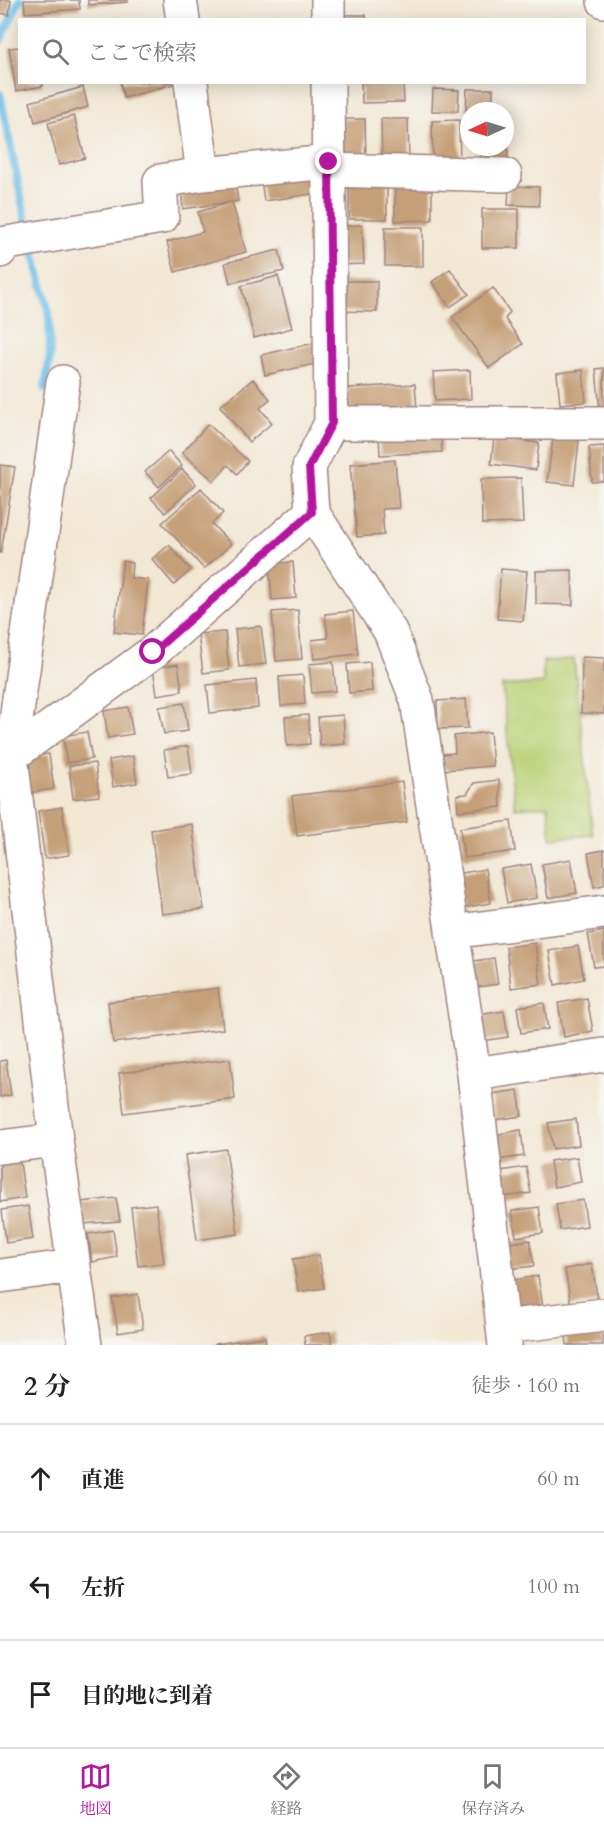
<!DOCTYPE html>
<html lang="ja">
<meta charset="utf-8">
<style>
body{margin:0;font-family:Cardo,"Noto Serif JP",serif;background:#f6f6f6;color:#222}
.compass{position:absolute;left:460px;top:102px;width:54px;height:54px;border-radius:50%;background:#fff;box-shadow:0 3px 15px #0003;rotate:266deg}
.stop{position:absolute;width:18px;height:18px;margin:-14px;border:4px solid #b5179e;border-radius:50%;background:#fff}
.stop.end{background:#b5179e;border-color:#fff;box-shadow:0 2px 6px #0008}
.list{margin:0;padding:0;list-style:none}
h2{display:flex;justify-content:space-between;align-items:center;height:78px;margin:0;padding:0 24px;font-size:26px}
h2 small{font-size:20px;font-weight:400;color:#767676}
.list li{display:grid;grid-template-columns:39px 1fr auto;gap:18px;align-items:center;box-sizing:border-box;height:108px;padding:0 24px;border-top:2px solid #e0e0e0}
.list b{display:block;font-size:22px;white-space:nowrap}
.list em{font-size:20px;font-style:normal;color:#767676}
.icon{flex:none;width:33px;height:33px;fill:none;stroke:currentColor;stroke-width:2;stroke-linecap:round;stroke-linejoin:round}
.map{position:relative;flex:none;width:604px;height:1345px;overflow:hidden}
.search{position:absolute;background:#fff;box-shadow:0 3px 15px #0003;left:18px;right:18px;top:18px;height:66px;display:flex;align-items:center;gap:15px;box-sizing:border-box;padding:0 21px;border-radius:0px;color:#767676;font-size:22px}
.sheet{height:402px;background:#fff}
nav{display:flex;justify-content:space-around;align-items:center;box-sizing:border-box;height:84px;border-top:2px solid #e0e0e0;background:#fff;font-size:16px;color:#767676}
nav a{display:grid;justify-items:center;gap:3px}
nav .on{color:#b5179e}
.map>svg:first-child{display:block}
.green{fill:#bbd176;stroke:#827850;stroke-width:1.5}
.lines{fill:none;stroke-linecap:round;stroke-linejoin:round}
.stream{stroke:#6abde6;stroke-width:8}
.building{fill:#c59f77}
.minor-casing{stroke:#9e8480;stroke-width:36}
.minor{stroke:#fff;stroke-width:33}
.route{stroke:#b5179e;stroke-width:8}
</style>
<div class="map">
<svg width="604" height="1345" viewBox="0 0 604 1345">
<rect width="100%" height="100%" fill="#f6f6f2"/>
<filter id="ink" filterUnits="userSpaceOnUse"><feTurbulence type="fractalNoise" baseFrequency=".0167" numOctaves="2"/><feDisplacementMap in="SourceGraphic" scale="12" xChannelSelector="R" yChannelSelector="G"/><feConvolveMatrix kernelMatrix="1 2 1 2 8 2 1 2 1" color-interpolation-filters="sRGB"/></filter>
<filter id="wash" filterUnits="userSpaceOnUse"><feTurbulence type="fractalNoise" baseFrequency=".008" numOctaves="4" result="noise"/><feDisplacementMap in="SourceGraphic" scale="24" xChannelSelector="R" yChannelSelector="G"/><feGaussianBlur stdDeviation="1.35" result="paint"/><feColorMatrix in="noise" values="0 0 0 0 0 0 0 0 0 0 0 0 0 0 0 0 0 1.4 0 .05"/><feComposite in="paint" operator="in"/></filter>
<g filter="url(#wash)">
<rect width="100%" height="100%" fill="#f2e8d4"/>
<!-- green -->
<path class="green" d="M 574,659 L 593,835 L 551,838 L 548,806 L 515,808 L 502,686 L 543,683 L 543,661 Z"/>
<g class="lines">
<!-- stream -->
<path class="stream" d="M 0,41 L 20,0
M 0,94 L 27,227
M 34,253 L 49,313 L 50,355 L 45,389"/>
</g>
<g id="blocks">
<!-- building -->
<path class="building" d="M 0,0 L 11,0 L 9,15 L 0,13 Z
M 24,0 L 79,0 L 80,9 L 25,13 Z
M 88,0 L 128,0 L 128,2 L 88,5 Z
M 340,15 L 366,15 L 366,20 L 339,20 Z
M 20,47 L 20,82 L 42,82 L 43,86 L 16,91 L 9,48 Z
M 120,82 L 177,82 L 177,83 L 124,98 Z
M 361,82 L 403,82 L 404,102 L 362,103 Z
M 83,87 L 88,107 L 35,122 L 30,102 Z
M 433,89 L 459,90 L 458,111 L 432,111 Z
M 467,89 L 493,89 L 492,111 L 466,110 Z
M 74,116 L 85,158 L 59,165 L 48,123 Z
M 338,119 L 365,119 L 366,162 L 339,163 Z
M 381,119 L 408,119 L 409,162 L 382,162 Z
M 459,120 L 460,163 L 433,164 L 432,121 Z
M 505,122 L 507,122 L 508,165 L 481,165 L 481,147 L 505,147 Z
M 316,173 L 319,193 L 264,201 L 261,180 Z
M 387,180 L 387,219 L 349,219 L 349,181 Z
M 235,181 L 238,201 L 232,202 L 246,252 L 175,272 L 167,242 L 203,232 L 198,212 L 231,202 L 183,209 L 181,188 Z
M 395,182 L 432,182 L 432,220 L 395,221 Z
M 509,186 L 539,187 L 539,206 L 508,205 Z
M 482,209 L 519,209 L 519,248 L 482,248 Z
M 362,225 L 364,264 L 337,265 L 335,226 Z
M 385,227 L 423,227 L 423,266 L 385,266 Z
M 279,250 L 284,271 L 230,283 L 225,263 Z
M 450,269 L 469,294 L 450,307 L 432,282 Z
M 278,276 L 292,328 L 254,338 L 241,286 Z
M 340,281 L 377,281 L 377,312 L 339,311 Z
M 493,288 L 510,312 L 505,319 L 523,344 L 489,368 L 452,317 Z
M 314,343 L 319,363 L 265,375 L 261,355 Z
M 604,368 L 604,411 L 600,411 L 596,369 Z
M 470,370 L 471,399 L 435,401 L 433,372 Z
M 583,370 L 586,402 L 560,404 L 557,373 Z
M 253,379 L 270,399 L 260,408 L 272,423 L 249,442 L 220,406 Z
M 415,384 L 417,410 L 350,415 L 348,388 Z
M 208,424 L 248,461 L 237,474 L 228,465 L 214,481 L 182,453 Z
M 441,431 L 442,452 L 380,455 L 379,435 Z
M 494,437 L 539,443 L 536,470 L 491,464 Z
M 553,438 L 579,441 L 574,485 L 547,482 Z
M 604,446 L 604,481 L 592,482 L 589,447 Z
M 169,451 L 182,466 L 159,487 L 145,472 Z
M 395,460 L 399,508 L 382,509 L 384,535 L 357,537 L 350,464 Z
M 0,465 L 15,467 L 1,553 L 0,553 Z
M 182,469 L 196,484 L 165,513 L 151,498 Z
M 521,478 L 523,523 L 482,524 L 481,479 Z
M 201,488 L 223,513 L 212,524 L 231,544 L 204,569 L 162,523 Z
M 169,545 L 191,570 L 174,585 L 152,559 Z
M 123,561 L 132,563 L 131,578 L 148,580 L 142,635 L 114,632 Z
M 293,562 L 296,598 L 272,600 L 269,564 Z
M 501,569 L 527,571 L 523,621 L 497,619 Z
M 572,570 L 573,605 L 536,604 L 536,571 Z
M 298,610 L 302,659 L 276,661 L 272,612 Z
M 353,611 L 358,654 L 314,659 L 312,640 L 328,638 L 325,614 Z
M 261,626 L 266,664 L 239,667 L 235,629 Z
M 225,632 L 229,670 L 203,673 L 198,634 Z
M 582,657 L 604,658 L 604,714 L 581,713 Z
M 333,662 L 336,691 L 312,693 L 309,664 Z
M 370,662 L 372,691 L 349,693 L 347,664 Z
M 178,664 L 182,691 L 157,695 L 153,668 Z
M 303,675 L 305,704 L 281,706 L 279,677 Z
M 256,680 L 258,708 L 210,713 L 207,685 Z
M 466,699 L 468,728 L 438,729 L 437,701 Z
M 184,703 L 188,731 L 164,734 L 159,707 Z
M 128,707 L 133,734 L 108,738 L 104,711 Z
M 308,715 L 310,744 L 287,746 L 285,717 Z
M 343,715 L 345,744 L 320,746 L 318,717 Z
M 87,732 L 92,759 L 67,763 L 63,736 Z
M 490,732 L 493,766 L 444,770 L 443,754 L 455,753 L 454,736 Z
M 188,746 L 192,774 L 168,777 L 164,750 Z
M 49,754 L 54,789 L 29,793 L 23,757 Z
M 133,756 L 137,783 L 113,787 L 109,760 Z
M 95,763 L 99,796 L 73,799 L 69,766 Z
M 499,780 L 501,807 L 458,811 L 457,795 L 467,794 L 474,783 Z
M 402,782 L 407,822 L 297,836 L 292,796 Z
M 62,807 L 69,855 L 45,859 L 38,811 Z
M 511,821 L 515,851 L 464,858 L 460,828 Z
M 192,824 L 204,909 L 162,914 L 151,830 Z
M 604,850 L 604,885 L 594,887 L 588,853 Z
M 571,859 L 577,893 L 548,898 L 542,864 Z
M 531,864 L 537,898 L 507,903 L 501,869 Z
M 485,869 L 491,903 L 462,908 L 456,874 Z
M 604,931 L 604,966 L 594,967 L 588,934 Z
M 535,943 L 541,984 L 511,988 L 506,947 Z
M 578,946 L 584,979 L 555,985 L 549,951 Z
M 494,958 L 498,984 L 471,988 L 467,962 Z
M 218,988 L 223,1029 L 113,1043 L 108,1002 Z
M 587,998 L 593,1031 L 564,1037 L 558,1003 Z
M 544,1003 L 548,1029 L 521,1033 L 517,1007 Z
M 504,1011 L 508,1037 L 481,1041 L 477,1015 Z
M 230,1059 L 235,1099 L 124,1113 L 119,1073 Z
M 6,1060 L 11,1095 L 0,1097 L 0,1061 Z
M 518,1090 L 522,1116 L 495,1120 L 491,1094 Z
M 576,1119 L 579,1145 L 553,1149 L 548,1123 Z
M 521,1130 L 524,1156 L 498,1160 L 493,1135 Z
M 226,1149 L 238,1234 L 197,1240 L 185,1155 Z
M 19,1155 L 25,1198 L 0,1202 L 0,1158 Z
M 577,1157 L 581,1182 L 554,1187 L 550,1161 Z
M 526,1167 L 531,1193 L 503,1197 L 500,1171 Z
M 116,1198 L 120,1221 L 83,1224 L 81,1202 Z
M 583,1200 L 587,1226 L 560,1230 L 556,1204 Z
M 156,1204 L 164,1263 L 138,1266 L 131,1207 Z
M 28,1206 L 33,1239 L 6,1243 L 2,1210 Z
M 539,1207 L 543,1233 L 516,1237 L 512,1211 Z
M 113,1230 L 117,1257 L 92,1262 L 88,1234 Z
M 530,1240 L 534,1266 L 507,1269 L 503,1244 Z
M 319,1255 L 324,1288 L 298,1292 L 293,1259 Z
M 592,1264 L 598,1302 L 571,1306 L 565,1269 Z
M 538,1276 L 543,1308 L 512,1314 L 506,1281 Z
M 138,1294 L 143,1329 L 118,1333 L 112,1298 Z
M 602,1330 L 603,1345 L 567,1345 L 566,1334 Z
M 330,1332 L 332,1345 L 305,1345 L 304,1336 Z
M 265,1337 L 266,1345 L 215,1345 L 215,1344 Z"/>
</g>
</g>
<g filter="url(#ink)">
<use href="#blocks" fill-opacity="0" stroke="#9e8480" stroke-width="1.5"/>
<g class="lines">
<!-- minor casing -->
<g class="minor-casing">
<path id="minor" d="M 180,0 L 183,20
M 328,0 L 328,20
M 604,0 L 604,1
M 191,82 L 203,174
M 328,82 L 331,423 L 309,467 L 312,512 L 390,631 L 417,700 L 474,1074 L 505,1345
M 329,170 L 505,175
M 0,251 L 1,244 L 162,217 L 160,181 L 203,174 L 329,162
M 63,382 L 11,756 L 56,1140 L 85,1345
M 331,423 L 604,423
M 0,757 L 11,756 L 153,652 L 312,512
M 452,932 L 604,912
M 474,1074 L 604,1055
M 0,1147 L 56,1140
M 0,1276 L 73,1266
M 503,1327 L 604,1315"/>
</g>
<!-- minor -->
<use href="#minor" class="minor"/>
</g>
</g>
<g class="lines" filter="url(#ink)">
<!-- route -->
<path class="route" d="M 153,652 L 312,512 L 309,467 L 332,423 L 329,162"/>
</g>
</svg>
<svg class="compass" viewBox="-18 -18 36 36"><path d="M0-13l5 13h-10z" fill="#e53935"/><path d="M0 13l5-13h-10z" fill="#767676"/></svg>
<div class="stop" style="left:153px;top:652px"></div>
<div class="stop end" style="left:329px;top:162px"></div>
<div class="search"><svg class="icon" aria-label="search" viewBox="0 0 24 24"><circle cx="10" cy="10" r="6"/><path d="M15 15l6 6"/></svg>ここで検索</div>
</div>
<section class="sheet">
<h2>2 分<small>徒歩 · 160 m</small></h2>
<ul class="list">
<li><svg class="icon" aria-label="ahead" viewBox="0 0 24 24"><path d="M12 20V5M6 11l6-6 6 6"/></svg><div><b>直進</b></div><em>60 m</em></li>
<li><svg class="icon" aria-label="left" viewBox="0 0 24 24"><path d="M17 20v-9H6M10 6l-5 5 5 5"/></svg><div><b>左折</b></div><em>100 m</em></li>
<li><svg class="icon" aria-label="arrive" viewBox="0 0 24 24"><path d="M6 21V4h12l-3 4 3 4H6"/></svg><div><b>目的地に到着</b></div></li>
</ul>
</section>
<nav>
<a class="on"><svg class="icon" aria-label="map" viewBox="0 0 24 24"><path d="M3 6l6-2 6 2 6-2v14l-6 2-6-2-6 2zM9 4v14M15 6v14"/></svg>地図</a>
<a><svg class="icon" aria-label="directions" viewBox="0 0 24 24"><path d="M12 3l9 9-9 9-9-9zM9 14v-3h6M13 9l2 2-2 2"/></svg>経路</a>
<a><svg class="icon" aria-label="saved" viewBox="0 0 24 24"><path d="M7 4h10v16l-5-4-5 4z"/></svg>保存済み</a>
</nav>
